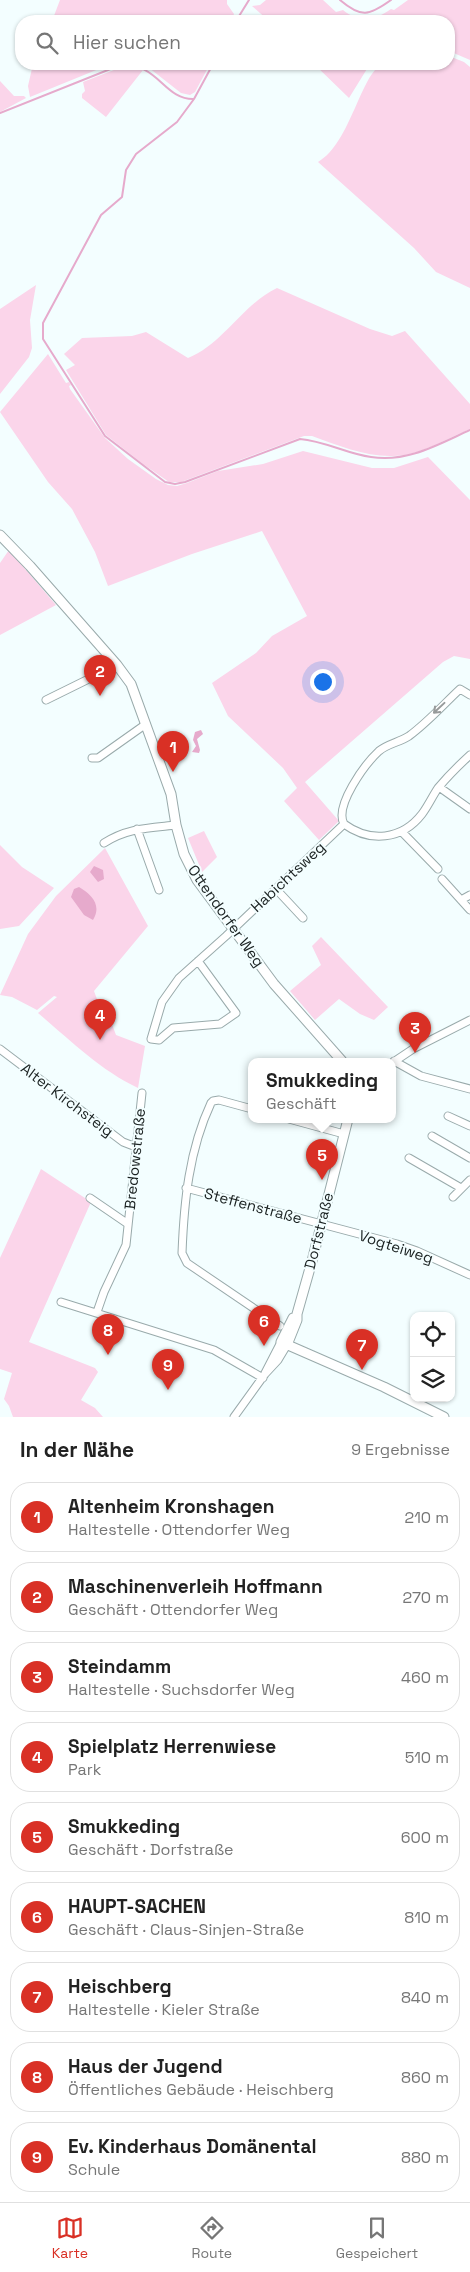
<!DOCTYPE html>
<html lang="de">
<meta charset="utf-8">
<style>
body{margin:0;font-family:"Space Grotesk",sans-serif;background:#f2f2f2;color:#222}
.controls{position:absolute;right:15px;bottom:15px;display:grid;overflow:hidden;border-radius:10px;box-shadow:0 1px 4px #0004}
.controls button{width:45px;height:45px;display:grid;place-items:center;padding:0;border:0;border-bottom:1px solid #e0e0e0;background:#fff;color:#222;font:25px sans-serif}
.you{position:absolute;left:322px;top:681px;width:18px;height:18px;margin:-12px;border:4px solid #fff;border-radius:50%;background:#1a73e8;box-shadow:0 0 0 8px #1a73e833}
.badge{display:grid;place-items:center;width:32px;height:32px;border-radius:50%;background:#d93025;color:#fff;font-size:16px;font-weight:700}
.pin{position:absolute;translate:-50% -41px;filter:drop-shadow(0 1px 2px #0008)}
.pin::after{content:'';position:absolute;top:26px;width:18px;height:15px;background:inherit;clip-path:polygon(0 0,100% 0,50% 100%)}
.popup{position:absolute;left:248px;top:1058px;width:148px;height:65px;box-sizing:border-box;display:grid;place-content:center;border-radius:10px;background:#fff;filter:drop-shadow(0 1px 4px #0005);font-size:16px;white-space:nowrap;color:#767676}
.popup b{font-size:19px;color:#222}
.popup::after{content:'';position:absolute;left:50%;top:100%;margin-left:-10px;border:10px solid transparent;border-top-color:#fff}
.list{margin:0;padding:0;list-style:none}
h2{display:flex;justify-content:space-between;align-items:center;height:65px;margin:0;padding:0 20px;font-size:21px}
h2 small{font-size:16px;font-weight:400;color:#767676}
.list li{display:grid;grid-template-columns:32px 1fr auto;gap:15px;align-items:center;box-sizing:border-box;height:70px;margin:0 10px 10px;padding:0 10px;border:1px solid #e0e0e0;border-radius:20px}
.list b{display:block;font-size:19px;white-space:nowrap}
.list p{margin:0;font-size:16px;white-space:nowrap;color:#767676}
.list em{font-size:16px;font-style:normal;color:#767676}
.icon{flex:none;width:28px;height:28px;fill:none;stroke:currentColor;stroke-width:2;stroke-linecap:round;stroke-linejoin:round}
.map{position:relative;flex:none;width:470px;height:1417px;overflow:hidden}
.search{position:absolute;background:#fff;box-shadow:0 1px 4px #0004;left:15px;right:15px;top:15px;height:55px;display:flex;align-items:center;gap:12px;box-sizing:border-box;padding:0 18px;border-radius:20px;color:#767676;font-size:19px}
.sheet{height:785px;background:#fff}
nav{display:flex;justify-content:space-around;align-items:center;box-sizing:border-box;height:70px;border-top:1px solid #e0e0e0;background:#fff;font-size:14px;color:#767676}
nav a{display:grid;justify-items:center;gap:2px}
nav .on{color:#d93025}
.map>svg:first-child{display:block}
.green{fill:#fbd5ea}
.water{fill:#e6aacc}
.lines{fill:none;stroke-linecap:round;stroke-linejoin:round}
.stream{stroke:#e6aacc;stroke-width:2}
.minor-casing{stroke:#99aaab;stroke-width:9}
.major-casing{stroke:#99aaab;stroke-width:11}
.minor{stroke:#fff;stroke-width:7}
.major{stroke:#fff;stroke-width:9}
.oneway{stroke:#989b9b}
.labels{text-anchor:middle;stroke-width:4;stroke-linejoin:round;paint-order:stroke}
.street-label{font-size:15px;fill:#192020;stroke:#f3feff}
</style>
<div class="map">
<svg width="470" height="1417" viewBox="0 0 470 1417">
<rect width="100%" height="100%" fill="#f3feff"/>
<!-- green -->
<path class="green" d="M 60,0 L 227,0 L 227,4 L 234,14 L 231,21 L 52,21 Z
M 266,0 L 323,0 L 336,12 L 343,10 C 359,23 374,21 391,9 L 394,10 L 408,0 L 470,0 L 470,60 L 449,51 L 449,21 L 269,21 L 252,6 L 260,5 Z
M 449,56 L 464,62 L 470,67 L 470,288 L 436,272 L 414,248 L 318,162 C 351,143 361,72 383,64 C 391,61 437,64 449,64 Z
M 33,64 L 111,64 L 30,97 L 28,86 Z
M 144,64 L 210,64 L 195,92 L 190,95 L 181,93 Z
M 314,64 L 370,64 L 349,98 Z
M 132,66 L 143,70 L 106,117 L 82,98 L 82,94 L 85,91 L 83,82 L 119,68 Z
M 0,81 L 14,96 L 24,96 L 26,98 L 0,112 Z
M 36,285 L 30,320 L 32,348 L 29,357 L 0,394 L 0,309 Z
M 277,288 L 370,329 L 392,336 L 405,331 L 470,404 L 470,429 C 446,439 417,457 390,456 C 364,456 337,445 312,436 L 304,436 L 181,482 L 169,482 L 143,464 L 106,435 L 66,370 L 75,365 L 64,354 L 82,338 L 132,336 L 146,332 L 188,358 C 223,344 243,304 277,288 Z
M 48,354 L 66,383 L 69,382 L 71,385 L 69,386 L 70,389 L 105,438 L 128,459 L 156,479 L 168,485 L 177,486 L 187,483 L 218,471 L 263,464 L 303,451 L 372,468 L 394,468 L 428,457 L 470,500 L 470,659 L 454,656 L 443,662 L 305,782 L 339,821 L 319,840 L 284,801 L 297,788 L 283,768 L 228,716 L 212,683 L 256,653 L 272,636 L 307,616 L 262,531 L 192,554 L 108,586 L 95,552 L 72,509 L 48,482 L 0,412 Z
M 9,550 L 56,605 L 0,635 L 0,563 Z
M 204,831 L 217,857 L 202,872 L 188,838 Z
M 0,845 L 22,867 L 54,888 L 19,926 L 0,929 Z
M 105,848 L 148,926 L 94,991 L 105,1021 L 110,1019 L 116,1035 L 145,1046 L 138,1088 C 100,1070 70,1040 38,1013 L 57,997 L 54,996 L 37,1010 L 12,997 L 0,995 L 28,934 L 56,896 Z
M 321,937 L 388,1007 L 374,1020 L 360,1014 L 339,999 L 315,1020 L 290,991 L 321,965 L 312,946 Z
M 41,1169 L 91,1202 L 29,1342 L 95,1368 L 98,1372 L 81,1400 L 95,1408 L 103,1417 L 13,1417 L 9,1406 L 4,1399 L 12,1373 L 0,1369 L 0,1258 Z"/>
<!-- water -->
<path class="water" d="M 201,730 L 203,734 L 197,739 L 200,750 L 199,753 L 192,752 L 196,746 L 193,740 L 195,732 Z
M 94,866 L 103,870 L 104,879 L 98,882 L 90,872 Z
M 79,887 C 92,895 102,905 93,920 L 84,915 L 71,897 L 74,889 Z"/>
<g class="lines">
<!-- stream -->
<path class="stream" d="M 340,0 C 361,18 369,16 391,0
M 236,21 L 249,0
M 213,64 L 194,99 L 177,122 L 136,154 L 126,170 L 122,197 L 101,215 L 43,323 L 43,339 L 105,436 L 165,482 L 175,484 L 185,482 L 300,439 C 325,441 347,454 371,457 C 407,463 439,444 470,430
M 0,113 L 118,66 C 158,60 163,100 194,99"/>
<!-- minor casing -->
<g class="minor-casing">
<path id="minor" d="M 46,700 L 117,665
M 92,758 L 98,758 L 146,724
M 439,787 L 470,809
M 344,824 C 334,806 365,764 379,751 C 387,744 400,742 409,736 C 427,723 444,704 460,689 L 470,695
M 344,824 C 370,843 402,840 422,814 C 428,806 432,797 438,788 C 448,776 458,766 470,755
M 137,829 L 159,890
M 402,832 L 438,869
M 104,843 C 127,828 149,828 176,825
M 442,879 L 470,910
M 276,889 L 303,918
M 461,900 L 470,895
M 198,961 L 236,1013 L 220,1024 L 173,1028 L 159,1040 L 151,1039 L 162,1002 L 179,978 L 226,936 L 344,824
M 0,1049 L 123,1142 L 136,1147
M 394,1061 L 421,1076 L 470,1089
M 392,1063 L 413,1049 L 470,1020
M 252,1109 L 219,1100 L 213,1101 L 211,1103 C 189,1150 184,1202 182,1253 L 187,1263 L 280,1326
M 448,1116 L 470,1126
M 289,1119 L 344,1134
M 432,1136 L 470,1158
M 409,1158 L 461,1188
M 186,1188 L 397,1244 L 417,1251 L 470,1275
M 453,1197 L 470,1180
M 90,1198 L 128,1224
M 61,1302 L 214,1350 L 263,1378
M 97,1312 L 104,1292 L 126,1245 L 142,1093
M 265,1373 L 281,1342
M 234,1417 L 265,1374 L 278,1360 L 287,1345"/>
</g>
<!-- major casing -->
<g class="major-casing">
<path id="major" d="M 0,535 L 30,566 L 117,665 L 131,684 L 171,794 L 176,825 L 184,854 L 197,880 L 274,984 L 342,1061
M 293,1318 L 281,1342 L 384,1387 L 444,1417
M 287,1345 L 297,1320 L 297,1314 L 312,1261 L 348,1119"/>
</g>
<!-- minor -->
<use href="#minor" class="minor"/>
<!-- major -->
<use href="#major" class="major"/>
</g>
<!-- one-way arrows -->
<defs><path id="oneway-shaft" d="M-6 0H5M1.5-3L5.5 0L1.5 3" fill="none" stroke-width="1.6" stroke-linecap="round" stroke-linejoin="round" transform="scale(1.25)"/></defs>
<use class="oneway" href="#oneway-shaft" transform="translate(439 708) rotate(137)"/>
<g class="labels">
<!-- street labels -->
<g class="street-label">
<text transform="translate(288 877) rotate(-43)" y="5">Habichtsweg</text>
<text transform="translate(226 916) rotate(55)" y="5">Ottendorfer Weg</text>
<text transform="translate(67 1100) rotate(37)" y="5">Alter Kirchsteig</text>
<text transform="translate(135 1159) rotate(-84)" y="5">Bredowstraße</text>
<text transform="translate(253 1206) rotate(15)" y="5">Steffenstraße</text>
<text transform="translate(319 1231) rotate(-76)" y="5">Dorfstraße</text>
<text transform="translate(396 1247) rotate(18)" y="5">Vogteiweg</text>
</g>
</g>
</svg>
<div class="controls">
<button><svg class="icon" aria-label="locate" viewBox="0 0 24 24"><circle cx="12" cy="12" r="6"/><path d="M12 2v4M12 18v4M2 12h4M18 12h4"/></svg></button>
<button><svg class="icon" aria-label="layers" viewBox="0 0 24 24"><path d="M12 4l9 5-9 5-9-5zM3 14l9 5 9-5"/></svg></button>
</div>
<div class="you"></div>
<div class="pin badge" style="left:173px;top:772px">1</div>
<div class="pin badge" style="left:100px;top:696px">2</div>
<div class="pin badge" style="left:415px;top:1053px">3</div>
<div class="pin badge" style="left:100px;top:1040px">4</div>
<div class="pin badge" style="left:322px;top:1180px">5</div>
<div class="popup"><b>Smukkeding</b>Geschäft</div>
<div class="pin badge" style="left:264px;top:1346px">6</div>
<div class="pin badge" style="left:362px;top:1370px">7</div>
<div class="pin badge" style="left:108px;top:1355px">8</div>
<div class="pin badge" style="left:168px;top:1390px">9</div>
<div class="search"><svg class="icon" aria-label="search" viewBox="0 0 24 24"><circle cx="10" cy="10" r="6"/><path d="M15 15l6 6"/></svg>Hier suchen</div>
</div>
<section class="sheet">
<h2>In der Nähe<small>9 Ergebnisse</small></h2>
<ul class="list">
<li><span class="badge">1</span><div><b>Altenheim Kronshagen</b><p>Haltestelle · Ottendorfer Weg</p></div><em>210 m</em></li>
<li><span class="badge">2</span><div><b>Maschinenverleih Hoffmann</b><p>Geschäft · Ottendorfer Weg</p></div><em>270 m</em></li>
<li><span class="badge">3</span><div><b>Steindamm</b><p>Haltestelle · Suchsdorfer Weg</p></div><em>460 m</em></li>
<li><span class="badge">4</span><div><b>Spielplatz Herrenwiese</b><p>Park</p></div><em>510 m</em></li>
<li><span class="badge">5</span><div><b>Smukkeding</b><p>Geschäft · Dorfstraße</p></div><em>600 m</em></li>
<li><span class="badge">6</span><div><b>HAUPT-SACHEN</b><p>Geschäft · Claus-Sinjen-Straße</p></div><em>810 m</em></li>
<li><span class="badge">7</span><div><b>Heischberg</b><p>Haltestelle · Kieler Straße</p></div><em>840 m</em></li>
<li><span class="badge">8</span><div><b>Haus der Jugend</b><p>Öffentliches Gebäude · Heischberg</p></div><em>860 m</em></li>
<li><span class="badge">9</span><div><b>Ev. Kinderhaus Domänental</b><p>Schule</p></div><em>880 m</em></li>
</ul>
</section>
<nav>
<a class="on"><svg class="icon" aria-label="map" viewBox="0 0 24 24"><path d="M3 6l6-2 6 2 6-2v14l-6 2-6-2-6 2zM9 4v14M15 6v14"/></svg>Karte</a>
<a><svg class="icon" aria-label="directions" viewBox="0 0 24 24"><path d="M12 3l9 9-9 9-9-9zM9 14v-3h6M13 9l2 2-2 2"/></svg>Route</a>
<a><svg class="icon" aria-label="saved" viewBox="0 0 24 24"><path d="M7 4h10v16l-5-4-5 4z"/></svg>Gespeichert</a>
</nav>
